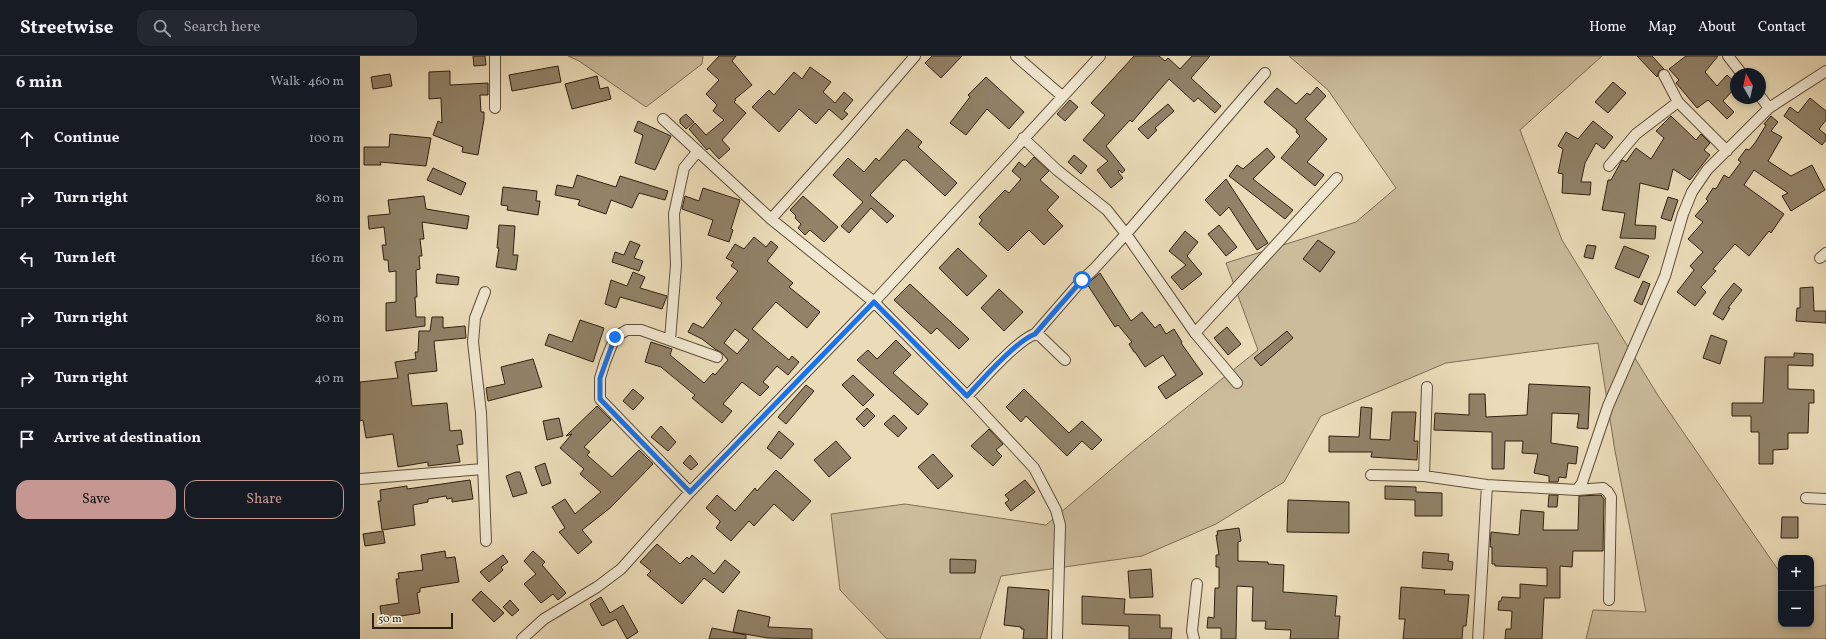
<!DOCTYPE html>
<meta charset="utf-8">
<style>
body{margin:0;font-family:Vollkorn,serif;background:#242831;color:#f1f3f6}
.controls{position:absolute;right:12px;bottom:12px;display:grid;overflow:hidden;border-radius:8px;box-shadow:0 2px 6px #0003}
.controls button{width:36px;height:36px;display:grid;place-items:center;padding:0;border:0;border-bottom:1px solid #363941;background:#171b24;color:#f1f3f6;font:20px sans-serif}
.compass{position:absolute;left:1370px;top:12px;width:36px;height:36px;border-radius:50%;background:#171b24;box-shadow:0 2px 6px #0003;rotate:351deg}
.scale{position:absolute;left:12px;bottom:10px;width:81px;box-sizing:border-box;padding-left:4px;border:2px solid #2f2011;border-top:0;font-size:11px;line-height:14px;white-space:nowrap;color:#2f2011;-webkit-text-stroke:3px #f2e8d2;paint-order:stroke}
.stop{position:absolute;width:12px;height:12px;margin:-9px;border:3px solid #1a73e8;border-radius:50%;background:#fff}
.stop.end{background:#1a73e8;border-color:#fff;box-shadow:0 1px 4px #0008}
.list{margin:0;padding:0;list-style:none}
h2{display:flex;justify-content:space-between;align-items:center;height:52px;margin:0;padding:0 16px;font-size:17px}
h2 small{font-size:13px;font-weight:400;color:#9ea1a6}
.list li{display:grid;grid-template-columns:26px 1fr auto;gap:12px;align-items:center;box-sizing:border-box;height:60px;padding:0 16px;border-top:1px solid #363941}
.list b{display:block;font-size:15px;white-space:nowrap}
.list em{font-size:13px;font-style:normal;color:#9ea1a6}
.actions{display:flex;gap:8px;padding:12px 16px}
.actions a{flex:1;padding:9px 0;border:1px solid #c59692;border-radius:12px;text-align:center;font-size:14px;color:#c59692}
.actions .main{background:#c59692;color:#111}
.icon{flex:none;width:22px;height:22px;fill:none;stroke:currentColor;stroke-width:2;stroke-linecap:round;stroke-linejoin:round}
.map{position:relative;flex:none;width:1466px;height:583px;overflow:hidden}
header{display:flex;align-items:center;gap:24px;box-sizing:border-box;height:56px;padding:0 20px;background:#171b24;border-bottom:1px solid #363941}
header strong{font-size:19px}
nav{display:flex;gap:22px;margin-inline-start:auto;font-size:14px}
.search{width:280px;height:36px;background:#242831;display:flex;align-items:center;gap:10px;box-sizing:border-box;padding:0 14px;border-radius:12px;color:#9ea1a6;font-size:15px}
main{display:flex}
aside{flex:1;background:#171b24}
.map>svg:first-child{display:block}
.green{fill:#cbbc9c;stroke:#7d6e56}
.building{fill:#918268;stroke:#2f2011;fill-rule:evenodd}
.lines{fill:none;stroke-linecap:round;stroke-linejoin:round}
.street-casing{stroke:#5e4f3b;stroke-width:12}
.street{stroke:#f2e8d2;stroke-width:10}
.route{stroke:#1a73e8;stroke-width:5}
</style>
<header>
<strong>Streetwise</strong>
<div class="search"><svg class="icon" aria-label="search" viewBox="0 0 24 24"><circle cx="10" cy="10" r="6"/><path d="M15 15l6 6"/></svg>Search here</div>
<nav><a>Home</a><a>Map</a><a>About</a><a>Contact</a></nav>
</header>
<main>
<aside>
<h2>6 min<small>Walk · 460 m</small></h2>
<ul class="list">
<li><svg class="icon" aria-label="ahead" viewBox="0 0 24 24"><path d="M12 20V5M6 11l6-6 6 6"/></svg><div><b>Continue</b></div><em>100 m</em></li>
<li><svg class="icon" aria-label="right" viewBox="0 0 24 24"><path d="M7 20v-9h11M14 6l5 5-5 5"/></svg><div><b>Turn right</b></div><em>80 m</em></li>
<li><svg class="icon" aria-label="left" viewBox="0 0 24 24"><path d="M17 20v-9H6M10 6l-5 5 5 5"/></svg><div><b>Turn left</b></div><em>160 m</em></li>
<li><svg class="icon" aria-label="right" viewBox="0 0 24 24"><path d="M7 20v-9h11M14 6l5 5-5 5"/></svg><div><b>Turn right</b></div><em>80 m</em></li>
<li><svg class="icon" aria-label="right" viewBox="0 0 24 24"><path d="M7 20v-9h11M14 6l5 5-5 5"/></svg><div><b>Turn right</b></div><em>40 m</em></li>
<li><svg class="icon" aria-label="arrive" viewBox="0 0 24 24"><path d="M6 21V4h12l-3 4 3 4H6"/></svg><div><b>Arrive at destination</b></div></li>
</ul>
<div class="actions"><a class="main">Save</a><a>Share</a></div>
</aside>
<div class="map">
<svg width="1466" height="583" viewBox="0 0 1466 583">
<rect width="100%" height="100%" fill="#ebdcb9"/>
<filter id="stains"><feTurbulence type="fractalNoise" baseFrequency=".005" numOctaves="4"/><feColorMatrix values="0 0 0 0 .2 0 0 0 0 .09 0 0 0 0 .02 0 0 0 .5 -.17"/></filter>
<radialGradient id="worn" r=".72"><stop offset=".6" stop-color="#630" stop-opacity="0"/><stop offset="1" stop-color="#630" stop-opacity=".3"/></radialGradient>
<!-- green -->
<path class="green" d="M 208,0 L 343,0 L 342,8 L 286,51 L 219,5 Z
M 929,0 L 1242,0 L 1160,74 L 1202,184 L 1299,341 L 1421,518 L 1421,568 L 1451,568 L 1451,532 L 1466,529 L 1466,583 L 1226,583 L 1233,554 L 1286,556 L 1255,395 L 1238,287 L 1086,307 L 961,360 L 924,426 L 856,468 L 782,500 L 641,520 L 620,583 L 527,583 L 480,534 L 471,458 L 545,448 L 686,469 L 775,393 L 898,294 L 866,207 L 996,166 L 1036,132 L 968,34 Z"/>
<!-- building -->
<path class="building" d="M 113,0 L 125,0 L 126,9 L 114,10 Z
M 359,0 L 376,0 L 372,5 L 392,29 L 375,43 L 376,44 L 374,46 L 386,57 L 362,84 L 370,93 L 359,103 L 349,92 L 347,94 L 329,73 L 335,67 L 346,79 L 364,64 L 353,55 L 357,49 L 346,38 L 359,24 L 347,13 Z
M 572,0 L 602,0 L 581,22 L 565,7 Z
M 774,0 L 799,0 L 805,5 L 808,2 L 820,13 L 832,0 L 850,0 L 831,22 L 861,50 L 855,57 L 838,42 L 834,46 L 809,23 L 772,66 L 770,64 L 746,90 L 765,114 L 762,117 L 759,114 L 758,116 L 763,122 L 751,132 L 737,114 L 748,105 L 723,84 L 745,59 L 731,47 Z
M 1277,0 L 1292,0 L 1304,13 L 1299,15 L 1297,21 Z
M 1326,0 L 1358,0 L 1345,16 L 1357,30 L 1367,19 L 1376,27 L 1376,31 L 1363,45 L 1374,56 L 1367,63 L 1348,44 L 1337,52 L 1316,27 L 1319,24 L 1309,13 Z
M 198,10 L 201,26 L 152,35 L 149,19 Z
M 450,11 L 471,26 L 463,36 L 475,47 L 484,36 L 493,44 L 484,55 L 488,58 L 482,64 L 469,53 L 456,68 L 439,53 L 419,76 L 392,51 L 409,34 L 414,39 L 434,16 L 442,23 Z
M 90,15 L 90,29 L 128,27 L 128,39 L 120,39 L 121,56 L 124,56 L 124,63 L 118,99 L 102,96 L 103,91 L 73,79 L 78,65 L 82,67 L 81,42 L 69,43 L 69,16 Z
M 30,18 L 32,30 L 13,33 L 11,21 Z
M 237,20 L 240,33 L 248,31 L 251,43 L 212,53 L 205,28 Z
M 626,21 L 664,56 L 649,73 L 627,53 L 606,79 L 590,67 L 610,41 L 608,39 Z
M 1253,26 L 1266,37 L 1248,57 L 1235,46 Z
M 957,31 L 966,40 L 945,63 L 967,83 L 947,106 L 964,119 L 955,130 L 921,102 L 940,80 L 936,76 L 937,74 L 904,46 L 917,32 L 936,48 L 947,37 L 950,39 Z
M 1450,42 L 1466,55 L 1466,64 L 1459,73 L 1466,79 L 1466,84 L 1462,89 L 1424,60 L 1430,51 L 1438,57 Z
M 710,44 L 718,51 L 705,65 L 697,58 Z
M 808,48 L 814,55 L 795,72 L 797,74 L 788,83 L 778,73 Z
M 326,58 L 334,66 L 326,73 L 320,67 L 320,63 Z
M 1311,60 L 1336,84 L 1341,78 L 1350,87 L 1344,94 L 1350,99 L 1330,124 L 1313,113 L 1308,134 L 1280,127 L 1275,169 L 1296,170 L 1295,183 L 1260,182 L 1265,157 L 1242,154 L 1248,124 L 1251,124 L 1262,104 L 1266,106 L 1276,92 L 1291,103 L 1304,82 L 1296,75 Z
M 1411,60 L 1418,66 L 1411,75 L 1422,81 L 1408,105 L 1431,120 L 1452,109 L 1465,134 L 1431,155 L 1422,140 L 1428,137 L 1394,114 L 1384,129 L 1424,158 L 1411,177 L 1409,175 L 1389,200 L 1375,188 L 1353,213 L 1356,215 L 1341,231 L 1346,236 L 1335,250 L 1317,236 L 1334,214 L 1330,210 L 1343,196 L 1328,183 L 1343,166 L 1335,160 L 1348,145 L 1346,143 L 1353,132 L 1356,133 L 1364,119 L 1369,122 L 1381,106 L 1378,104 L 1386,93 L 1389,94 L 1395,87 L 1406,69 L 1404,68 Z
M 278,65 L 311,80 L 295,114 L 275,107 L 283,79 L 274,75 Z
M 1233,65 L 1253,81 L 1244,93 L 1236,87 L 1225,107 L 1221,126 L 1231,126 L 1230,139 L 1202,137 L 1203,118 L 1198,117 L 1203,93 L 1198,90 L 1206,76 L 1218,83 Z
M 547,73 L 562,86 L 558,91 L 597,127 L 585,140 L 546,104 L 543,104 L 510,139 L 534,160 L 527,167 L 511,152 L 489,177 L 481,170 L 503,146 L 473,119 L 488,102 L 504,116 L 516,102 L 519,105 Z
M 30,78 L 71,82 L 66,110 L 20,106 L 21,109 L 4,109 L 4,91 L 29,91 Z
M 907,92 L 915,101 L 893,123 L 933,154 L 925,163 L 869,120 L 877,109 L 883,113 Z
M 714,99 L 727,110 L 721,118 L 708,106 Z
M 674,101 L 689,115 L 680,124 L 699,141 L 687,154 L 703,170 L 684,189 L 669,174 L 648,195 L 619,168 L 622,164 L 619,161 L 645,134 L 649,137 L 661,123 L 652,115 L 659,106 L 665,111 Z
M 73,112 L 106,127 L 101,139 L 67,124 Z
M 217,119 L 256,131 L 260,120 L 308,135 L 305,144 L 279,137 L 272,152 L 251,144 L 246,158 L 218,149 L 220,144 L 195,139 L 197,129 L 213,132 Z
M 866,123 L 908,187 L 897,194 L 869,151 L 860,160 L 845,144 Z
M 143,131 L 177,135 L 176,145 L 180,145 L 178,159 L 147,154 L 148,150 L 141,149 Z
M 343,132 L 380,144 L 371,173 L 373,174 L 369,186 L 348,179 L 353,164 L 322,153 L 325,140 L 339,145 Z
M 64,140 L 66,153 L 109,160 L 107,173 L 62,166 L 64,183 L 60,183 L 62,200 L 59,200 L 60,213 L 56,214 L 57,241 L 55,241 L 56,261 L 65,261 L 65,270 L 26,275 L 26,247 L 36,246 L 36,215 L 29,216 L 28,204 L 24,204 L 22,189 L 26,189 L 24,171 L 9,173 L 8,160 L 30,158 L 28,144 Z
M 443,140 L 478,171 L 464,186 L 450,174 L 445,179 L 438,172 L 441,168 L 435,162 L 436,160 L 430,154 Z
M 1308,141 L 1318,144 L 1311,165 L 1301,162 Z
M 139,169 L 155,170 L 153,199 L 158,199 L 156,214 L 136,211 L 139,192 L 137,192 Z
M 859,169 L 877,191 L 866,200 L 848,178 Z
M 825,175 L 838,186 L 827,200 L 842,218 L 822,234 L 811,221 L 826,209 L 809,195 Z
M 394,181 L 406,191 L 411,185 L 418,191 L 407,205 L 433,227 L 429,231 L 460,256 L 447,272 L 416,246 L 392,273 L 429,304 L 432,300 L 439,306 L 428,319 L 417,310 L 403,326 L 409,331 L 400,340 L 382,326 L 363,348 L 372,355 L 362,367 L 332,342 L 335,339 L 301,311 L 285,306 L 291,286 L 312,293 L 310,299 L 344,327 L 353,317 L 355,319 L 368,304 L 362,297 L 355,293 L 342,283 L 328,276 L 333,267 L 343,272 L 362,247 L 356,242 L 378,215 L 371,210 L 374,206 L 366,202 L 375,188 L 384,193 ZM 375,273 L 389,284 L 377,298 L 364,287 Z
M 958,184 L 975,196 L 960,216 L 943,203 Z
M 270,185 L 280,189 L 274,202 L 283,205 L 279,215 L 252,206 L 255,196 L 264,199 Z
M 1227,189 L 1236,190 L 1233,203 L 1224,201 Z
M 1264,190 L 1289,200 L 1279,222 L 1255,212 Z
M 598,192 L 627,220 L 607,240 L 579,212 Z
M 273,216 L 285,221 L 280,232 L 307,240 L 302,253 L 260,241 L 256,252 L 245,248 L 251,224 L 267,230 Z
M 740,217 L 771,265 L 782,256 L 795,272 L 800,268 L 806,278 L 814,273 L 822,286 L 821,287 L 843,318 L 806,343 L 798,331 L 816,319 L 803,299 L 785,311 L 775,296 L 774,296 L 769,288 L 772,286 L 758,269 L 755,271 L 727,228 Z
M 77,218 L 99,221 L 98,229 L 76,227 Z
M 1283,225 L 1290,228 L 1282,249 L 1274,245 Z
M 1374,227 L 1382,234 L 1368,252 L 1370,252 L 1363,264 L 1353,258 L 1361,243 Z
M 550,228 L 609,283 L 599,293 L 577,272 L 571,278 L 534,244 Z
M 1453,231 L 1454,255 L 1466,255 L 1466,267 L 1436,265 L 1437,252 L 1440,252 L 1440,232 Z
M 639,233 L 663,256 L 644,275 L 621,252 Z
M 72,261 L 83,261 L 83,272 L 105,270 L 106,282 L 74,285 L 77,315 L 48,318 L 52,350 L 87,347 L 90,375 L 101,374 L 103,388 L 97,389 L 100,406 L 68,410 L 68,406 L 38,411 L 33,378 L 6,382 L 3,364 L 0,365 L 0,326 L 38,322 L 35,306 L 56,303 L 55,296 L 58,296 L 59,275 L 70,275 Z
M 220,264 L 244,272 L 233,306 L 185,289 L 189,278 L 212,286 Z
M 867,271 L 881,288 L 868,299 L 854,282 Z
M 927,275 L 933,282 L 901,310 L 894,302 Z
M 1351,279 L 1367,285 L 1360,308 L 1343,302 Z
M 536,284 L 551,299 L 533,317 L 568,348 L 558,359 L 497,304 L 508,294 L 517,303 Z
M 1434,297 L 1453,298 L 1453,310 L 1428,309 L 1428,333 L 1454,334 L 1454,347 L 1449,347 L 1448,377 L 1428,377 L 1428,393 L 1413,394 L 1413,408 L 1399,408 L 1399,376 L 1391,376 L 1391,360 L 1372,360 L 1372,347 L 1403,347 L 1405,301 L 1434,301 Z
M 173,303 L 182,331 L 128,345 L 126,332 L 145,328 L 141,311 Z
M 493,319 L 514,339 L 503,350 L 482,329 Z
M 1169,328 L 1230,331 L 1228,373 L 1217,372 L 1219,358 L 1192,357 L 1191,387 L 1218,391 L 1216,408 L 1208,407 L 1206,422 L 1199,421 L 1198,426 L 1189,426 L 1189,420 L 1174,417 L 1178,398 L 1162,397 L 1163,385 L 1145,385 L 1144,413 L 1132,413 L 1132,376 L 1074,374 L 1075,357 L 1109,359 L 1109,338 L 1125,338 L 1126,361 L 1167,359 Z
M 446,329 L 454,335 L 426,368 L 418,361 Z
M 273,333 L 284,342 L 273,354 L 263,345 Z
M 664,333 L 709,377 L 722,365 L 742,384 L 732,394 L 722,385 L 707,400 L 666,360 L 661,366 L 646,351 Z
M 237,350 L 251,364 L 224,391 L 230,396 L 227,399 L 252,421 L 279,394 L 293,408 L 250,452 L 222,474 L 232,486 L 218,498 L 199,476 L 205,472 L 192,451 L 205,443 L 215,458 L 241,436 L 220,418 L 224,413 L 200,392 L 212,378 L 206,380 Z
M 1001,351 L 1012,352 L 1010,383 L 1030,384 L 1032,356 L 1056,356 L 1054,385 L 1058,385 L 1057,404 L 1011,401 L 1012,396 L 969,396 L 969,380 L 999,381 Z
M 507,352 L 515,360 L 504,371 L 496,363 Z
M 534,359 L 547,372 L 538,381 L 524,368 Z
M 199,362 L 203,380 L 187,384 L 183,365 Z
M 301,370 L 316,386 L 308,395 L 291,381 Z
M 629,373 L 643,388 L 636,394 L 642,400 L 633,410 L 611,390 Z
M 419,375 L 434,388 L 421,403 L 407,392 Z
M 476,385 L 491,402 L 469,421 L 454,404 Z
M 573,398 L 593,420 L 578,433 L 558,411 Z
M 330,399 L 338,408 L 331,414 L 323,407 Z
M 185,407 L 191,427 L 182,430 L 175,411 Z
M 416,414 L 451,445 L 433,465 L 414,448 L 394,470 L 389,465 L 371,485 L 356,472 L 360,466 L 360,465 L 346,452 L 357,439 L 375,455 L 395,432 L 397,435 Z
M 156,416 L 160,416 L 167,437 L 153,441 L 146,420 Z
M 110,424 L 113,443 L 92,446 L 92,442 L 87,443 L 86,440 L 68,443 L 68,446 L 53,449 L 55,469 L 22,474 L 18,445 L 21,445 L 20,434 L 47,430 L 47,433 Z
M 665,424 L 675,436 L 651,455 L 645,447 L 649,444 L 645,439 Z
M 1025,430 L 1056,431 L 1056,436 L 1082,437 L 1082,460 L 1055,460 L 1055,444 L 1025,443 Z
M 1189,439 L 1198,439 L 1197,451 L 1188,451 Z
M 1241,439 L 1244,443 L 1243,495 L 1213,495 L 1212,511 L 1200,510 L 1200,542 L 1184,542 L 1182,583 L 1145,583 L 1146,573 L 1151,573 L 1152,555 L 1138,554 L 1139,545 L 1141,545 L 1142,541 L 1160,542 L 1160,528 L 1187,530 L 1187,512 L 1135,510 L 1135,508 L 1132,508 L 1132,491 L 1130,491 L 1131,476 L 1159,479 L 1161,454 L 1184,456 L 1183,474 L 1218,474 L 1219,440 Z
M 928,444 L 989,446 L 989,477 L 927,476 Z
M 1422,461 L 1438,461 L 1438,482 L 1421,482 Z
M 879,472 L 881,485 L 878,486 L 878,505 L 908,506 L 908,508 L 924,509 L 923,536 L 977,540 L 975,560 L 980,560 L 978,583 L 930,583 L 931,574 L 905,573 L 906,565 L 892,565 L 893,531 L 877,530 L 876,583 L 861,583 L 861,572 L 847,572 L 848,561 L 854,562 L 855,532 L 859,532 L 859,511 L 856,511 L 856,499 L 859,499 L 856,479 L 858,479 L 857,475 Z
M 23,475 L 25,487 L 5,490 L 3,478 Z
M 297,488 L 320,508 L 327,501 L 329,503 L 332,499 L 354,518 L 365,504 L 380,516 L 363,537 L 344,522 L 322,548 L 287,519 L 291,515 L 280,506 Z
M 85,495 L 86,502 L 95,501 L 99,526 L 60,532 L 60,536 L 57,537 L 60,557 L 22,563 L 20,550 L 39,547 L 36,523 L 39,523 L 38,517 L 63,514 L 61,499 Z
M 173,495 L 185,506 L 182,509 L 206,537 L 198,544 L 193,538 L 181,547 L 164,528 L 176,518 L 164,505 Z
M 1063,496 L 1089,498 L 1088,505 L 1093,506 L 1092,514 L 1062,512 Z
M 143,499 L 148,506 L 141,511 L 143,514 L 129,526 L 120,516 Z
M 590,503 L 616,504 L 615,517 L 590,517 Z
M 791,513 L 793,541 L 770,542 L 768,515 Z
M 648,531 L 689,534 L 687,583 L 663,583 L 664,573 L 661,573 L 661,571 L 644,569 Z
M 1041,531 L 1085,534 L 1084,538 L 1109,539 L 1106,570 L 1103,570 L 1102,583 L 1043,583 L 1045,563 L 1039,563 Z
M 121,535 L 144,557 L 134,566 L 112,544 Z
M 722,540 L 765,543 L 764,558 L 800,559 L 800,572 L 812,572 L 811,583 L 769,583 L 769,570 L 722,568 Z
M 241,541 L 250,557 L 263,549 L 278,576 L 267,583 L 256,563 L 242,570 L 230,548 Z
M 150,544 L 159,554 L 152,560 L 143,551 Z
M 378,554 L 410,561 L 408,571 L 452,573 L 452,583 L 408,582 L 373,576 Z
M 352,572 L 386,579 L 386,583 L 349,583 Z"/>
<g class="lines">
<!-- street casing -->
<g class="street-casing">
<path id="street" d="M 135,0 L 135,52
M 656,0 L 702,40
M 1368,0 L 1382,18
M 1304,19 L 1318,46 L 1367,95
M 1400,40 L 1409,52
M 303,63 L 411,163 L 514,246 L 607,340 L 674,412 L 696,454 L 700,469 L 697,583
M 663,82 L 697,114 L 747,154 L 766,178 L 835,277 L 877,327
M 1249,110 L 1276,78 L 1318,46
M 411,163 L 486,80 L 555,0
M 1460,202 L 1466,197
M 125,236 L 115,262 L 113,286 L 121,357 L 126,485
M 835,277 L 977,122
M 675,278 L 722,224 L 734,213 L 766,178 L 905,17
M 310,284 L 316,209 L 314,158 L 324,112 L 338,95
M 607,340 C 622,325 656,285 675,278 L 680,280 L 705,304
M 1011,419 L 1064,420 L 1127,429 L 1217,434 L 1222,427 L 1248,350 L 1305,220 L 1323,158 L 1332,136 L 1347,114 L 1409,52 L 1466,15
M 1064,420 L 1067,331
M 0,423 L 123,413
M 1217,434 L 1243,432 L 1248,436 L 1251,441 L 1249,544
M 330,436 L 240,343 L 240,322 L 245,306 L 255,281 L 267,274 L 281,274 L 357,301
M 1446,442 L 1466,443
M 162,583 L 184,563 L 237,531 L 261,513 L 330,436 L 514,246 L 740,0
M 834,583 L 832,575 L 837,528
M 1118,583 L 1127,429"/>
</g>
<!-- street -->
<use href="#street" class="street"/>
</g>
<g class="lines">
<!-- route -->
<path class="route" d="M 255,281 L 240,322 L 240,343 L 330,436 L 514,246 L 607,340 C 622,324 656,285 675,278 L 722,224"/>
</g>
<rect width="100%" height="100%" filter="url(#stains)"/>
<rect width="100%" height="100%" fill="url(#worn)"/>
</svg>
<div class="controls">
<button>+</button>
<button>−</button>
</div>
<svg class="compass" viewBox="-18 -18 36 36"><path d="M0-13l5 13h-10z" fill="#e53935"/><path d="M0 13l5-13h-10z" fill="#9ea1a6"/></svg>
<div class="scale">50 m</div>
<div class="stop" style="left:722px;top:224px"></div>
<div class="stop end" style="left:255px;top:281px"></div>
</div>
</main>
